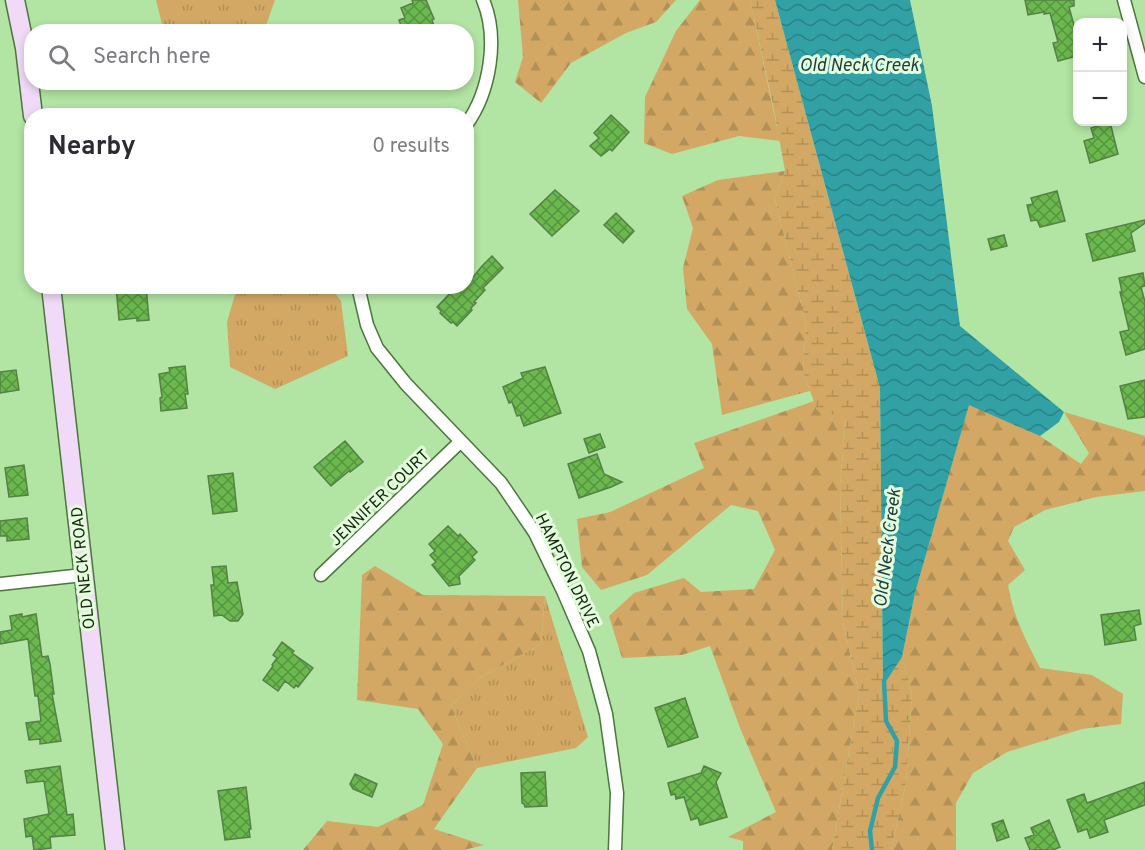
<!DOCTYPE html>
<meta charset="utf-8">
<style>
body{margin:0;font-family:Overpass,sans-serif;background:#f7f7f7;color:#2b2b33}
.controls{position:absolute;right:18px;top:18px;display:grid;overflow:hidden;border-radius:12px;box-shadow:0 3px 9px #0003}
.controls button{width:54px;height:54px;display:grid;place-items:center;padding:0;border:0;border-bottom:2px solid #e1e1e2;background:#fff;color:#2b2b33;font:30px sans-serif}
.list{margin:0;padding:0;list-style:none}
h2{display:flex;justify-content:space-between;align-items:center;height:78px;margin:0;padding:0 24px;font-size:26px}
h2 small{font-size:20px;font-weight:400;color:#7c7c81}
.icon{flex:none;width:33px;height:33px;fill:none;stroke:currentColor;stroke-width:2;stroke-linecap:round;stroke-linejoin:round}
.map{position:relative;flex:none;width:1145px;height:850px;overflow:hidden}
.search{position:absolute;background:#fff;box-shadow:0 3px 9px #0003;left:24px;top:24px;width:450px;height:66px;display:flex;align-items:center;gap:15px;box-sizing:border-box;padding:0 21px;border-radius:24px;color:#7c7c81;font-size:22px}
.panel{position:absolute;background:#fff;box-shadow:0 3px 9px #0003;left:24px;top:108px;width:450px;height:186px;border-radius:24px}
.map>svg:first-child{display:block}
.grass{fill:url(#grass-tufts)}
.forest{fill:url(#forest-firs)}
.wetland{fill:url(#wetland-marsh)}
.water{fill:url(#water-waves)}
.lines{fill:none;stroke-linecap:round;stroke-linejoin:round}
.stream{stroke:#31a1a5;stroke-width:4.5}
.building{fill:url(#building-cross-hatch);stroke:#548145;stroke-width:1.5}
.street-casing{stroke:#4a773b;stroke-width:15}
.secondary-casing{stroke:#4a773b;stroke-width:21}
.street{stroke:#fff;stroke-width:12}
.secondary{stroke:#f1daf8;stroke-width:18}
.labels{text-anchor:middle;stroke-width:6;stroke-linejoin:round;paint-order:stroke}
.street-label{font-size:16px;fill:#12250c;stroke:#e4fddc}
.water-label{font-size:18px;font-style:italic;fill:#1b3b3d;stroke:#e4fddc}
</style>
<div class="map">
<svg width="1145" height="850" viewBox="0 0 1145 850">
<defs>
<pattern id="grass-tufts" width="24" height="20" patternUnits="userSpaceOnUse" patternTransform="scale(1.5)"><rect width="24" height="20" fill="#d2a864"/><path d="M3 7l-1-3M5 7V3M7 7l1-3M15 17l-1-3M17 17v-4M19 17l1-3" fill="none" stroke="#b39056"/></pattern>
<pattern id="forest-firs" width="22" height="20" patternUnits="userSpaceOnUse" patternTransform="scale(1.5)"><rect width="22" height="20" fill="#d2a864"/><path d="M5 1l3.5 6h-7zM16 11l3.5 6h-7z" fill="#b39056"/></pattern>
<pattern id="wetland-marsh" width="20" height="14" patternUnits="userSpaceOnUse" patternTransform="scale(1.5)"><rect width="20" height="14" fill="#d2a864"/><path d="M1 5h8M5 5V1M11 12h8M15 12V8" fill="none" stroke="#b39056"/></pattern>
<pattern id="water-waves" width="16" height="10" patternUnits="userSpaceOnUse" patternTransform="scale(1.5)"><rect width="16" height="10" fill="#31a1a5"/><path d="M0 5q4-4 8 0t8 0" fill="none" stroke="#288385"/></pattern>
<pattern id="building-cross-hatch" width="8" height="8" patternUnits="userSpaceOnUse" patternTransform="scale(1.5)"><rect width="8" height="8" fill="#6ab84e"/><path d="M0 0l8 8M0 8l8-8" fill="none" stroke="#56953f"/></pattern>
</defs>
<rect width="100%" height="100%" fill="#b2e4a3"/>
<!-- grass -->
<path class="grass" d="M 156,0 L 275,0 L 264,31 L 164,32 Z
M 313,287 L 332,289 L 341,301 L 348,356 L 275,389 L 230,367 L 227,322 L 236,291 L 246,287 Z
M 545,596 L 588,737 L 576,748 L 477,768 L 451,706 L 481,677 L 541,644 Z"/>
<!-- forest -->
<path class="forest" d="M 518,0 L 676,0 L 656,22 L 626,33 L 571,63 L 541,103 L 515,82 L 523,57 Z
M 700,0 L 750,0 L 780,141 L 739,136 L 672,154 L 644,143 L 645,97 L 676,31 Z
M 785,171 L 775,199 L 806,323 L 803,372 L 810,391 L 722,415 L 712,344 L 687,309 L 683,268 L 693,228 L 682,196 L 718,180 Z
M 814,401 L 817,410 L 846,417 L 840,486 L 843,622 L 859,694 L 832,850 L 743,850 L 743,841 L 728,837 L 776,812 L 740,728 L 710,646 L 682,655 L 622,658 L 609,616 L 634,593 L 684,578 L 701,592 L 754,589 L 775,550 L 758,511 L 731,505 L 647,575 L 601,590 L 582,567 L 577,519 L 610,512 L 704,468 L 694,443 Z
M 969,404 L 1040,436 L 1081,464 L 1089,453 L 1064,412 L 1145,436 L 1145,491 L 1096,497 L 1045,510 L 1014,527 L 1008,541 L 1025,570 L 1008,585 C 1013,616 1026,641 1040,668 L 1092,675 L 1123,694 L 1121,724 L 1082,729 L 1007,752 L 973,773 L 956,803 L 956,850 L 891,850 L 906,783 L 912,694 L 902,657 L 915,593 Z
M 375,566 L 423,595 L 545,596 L 541,644 L 481,677 L 451,706 L 477,768 L 434,829 L 484,845 L 464,850 L 303,850 L 327,821 L 378,827 L 423,805 L 443,744 L 418,709 L 357,700 L 362,575 Z"/>
<!-- wetland -->
<path class="wetland" d="M 750,0 L 775,0 L 880,388 L 883,685 L 902,657 L 912,694 L 906,783 L 891,850 L 832,850 L 859,694 L 843,622 L 840,486 L 846,418 L 817,410 L 803,372 L 806,323 L 775,199 L 785,171 L 774,110 Z"/>
<!-- water -->
<path class="water" d="M 775,0 L 910,0 L 932,106 L 960,326 L 1064,412 L 1059,422 L 1040,436 L 969,405 L 915,593 L 902,657 L 883,686 L 880,388 Z"/>
<g class="lines">
<!-- stream -->
<path class="stream" d="M 872,850 L 870,831 L 878,798 L 895,767 L 897,741 L 886,721 L 884,681"/>
</g>
<!-- building -->
<path class="building" d="M 412,0 L 426,0 L 434,19 L 432,20 L 436,32 L 403,32 L 399,20 L 405,18 L 401,8 L 413,3 Z
M 1025,0 L 1074,0 L 1074,6 L 1069,7 L 1077,36 L 1077,56 L 1058,61 L 1053,43 L 1058,42 L 1050,13 L 1044,14 L 1044,12 L 1028,15 Z
M 611,115 L 629,132 L 612,151 L 610,149 L 601,156 L 590,146 L 599,138 L 594,133 Z
M 1110,122 L 1118,154 L 1090,163 L 1084,141 L 1094,138 L 1091,128 Z
M 555,190 L 579,211 L 552,236 L 530,214 Z
M 1057,191 L 1065,221 L 1040,227 L 1037,220 L 1031,221 L 1027,205 L 1033,204 L 1031,198 Z
M 616,213 L 634,231 L 623,243 L 604,225 Z
M 1145,220 L 1145,223 L 1131,233 L 1135,251 L 1093,261 L 1086,234 Z
M 1004,235 L 1007,246 L 991,250 L 988,239 Z
M 492,256 L 503,268 L 483,288 L 485,290 L 474,302 L 476,303 L 471,308 L 472,310 L 457,326 L 453,322 L 451,323 L 440,313 L 441,311 L 437,307 L 453,290 L 455,292 L 460,287 L 462,289 L 466,286 L 482,266 Z
M 1143,273 L 1145,286 L 1141,287 L 1145,302 L 1145,349 L 1126,355 L 1120,332 L 1129,330 L 1120,292 L 1122,292 L 1119,278 Z
M 116,286 L 146,286 L 149,320 L 137,321 L 137,318 L 119,320 Z
M 185,366 L 188,394 L 185,394 L 187,408 L 161,411 L 160,398 L 162,397 L 159,374 L 170,372 L 169,368 Z
M 545,367 L 561,413 L 524,426 L 520,415 L 517,416 L 512,402 L 509,403 L 503,387 L 523,378 L 521,373 Z
M 16,370 L 19,390 L 0,393 L 0,372 Z
M 1145,380 L 1145,417 L 1128,419 L 1120,386 Z
M 600,434 L 605,447 L 589,453 L 584,439 Z
M 345,441 L 363,462 L 350,472 L 349,471 L 331,486 L 314,467 Z
M 597,454 L 604,474 L 622,482 L 611,487 L 579,498 L 568,464 Z
M 24,465 L 28,495 L 9,497 L 5,468 Z
M 233,473 L 237,511 L 213,514 L 208,476 Z
M 27,518 L 29,539 L 7,541 L 7,536 L 0,536 L 0,521 Z
M 448,526 L 458,536 L 460,534 L 477,552 L 472,557 L 475,560 L 459,576 L 460,584 L 449,586 L 432,565 L 436,562 L 430,555 L 435,551 L 429,544 Z
M 226,566 L 228,583 L 237,582 L 243,614 L 238,621 L 230,621 L 222,615 L 214,616 L 211,585 L 214,585 L 212,567 Z
M 1139,610 L 1141,624 L 1134,626 L 1136,640 L 1105,645 L 1101,615 Z
M 22,614 L 22,617 L 36,614 L 42,657 L 48,656 L 50,664 L 54,694 L 52,694 L 61,741 L 40,744 L 40,739 L 29,740 L 26,723 L 41,721 L 38,696 L 35,696 L 28,639 L 0,644 L 0,632 L 12,630 L 10,616 Z
M 282,642 L 294,651 L 292,653 L 313,668 L 298,687 L 296,685 L 294,688 L 285,681 L 278,691 L 263,680 L 273,666 L 272,665 L 277,658 L 273,655 Z
M 685,698 L 698,737 L 668,747 L 655,708 Z
M 60,766 L 67,815 L 73,814 L 75,835 L 50,837 L 51,848 L 34,850 L 32,836 L 26,837 L 24,819 L 49,814 L 44,781 L 27,783 L 25,771 Z
M 704,766 L 721,773 L 716,782 L 727,817 L 700,825 L 698,818 L 691,820 L 684,797 L 676,799 L 675,794 L 671,795 L 668,783 L 701,773 Z
M 545,772 L 547,806 L 525,807 L 524,804 L 522,803 L 521,773 Z
M 355,774 L 377,784 L 372,797 L 353,789 L 350,784 Z
M 1145,782 L 1145,805 L 1104,820 L 1108,832 L 1090,838 L 1087,829 L 1078,832 L 1067,800 L 1084,794 L 1087,803 Z
M 246,787 L 251,829 L 249,829 L 250,837 L 225,840 L 218,791 Z
M 1003,820 L 1009,837 L 997,841 L 992,824 Z
M 1049,820 L 1060,847 L 1053,850 L 1030,850 L 1025,838 L 1034,835 L 1031,828 Z"/>
<g class="lines">
<!-- street casing -->
<g class="street-casing">
<path id="street" d="M 1124,0 L 1145,77
M 466,125 C 490,92 499,38 483,0
M 358,286 L 367,325 L 377,348 L 406,384 L 501,483 L 535,533 L 564,593 L 589,651 L 606,714 L 617,793 L 615,850
M 321,575 L 460,442
M 0,584 L 83,575"/>
</g>
<!-- secondary casing -->
<g class="secondary-casing">
<path id="secondary" d="M 15,0 L 25,48 L 33,116
M 51,286 L 115,850"/>
</g>
<!-- street -->
<use href="#street" class="street"/>
<!-- secondary -->
<use href="#secondary" class="secondary"/>
</g>
<g class="labels">
<!-- street labels -->
<g class="street-label">
<text transform="translate(379 497) rotate(-44)" y="6">JENNIFER COURT</text>
<text transform="translate(82 568) rotate(-96)" y="6">OLD NECK ROAD</text>
<text transform="translate(568 570) rotate(64)" y="6">HAMPTON DRIVE</text>
</g>
<!-- water labels -->
<g class="water-label">
<text x="859" y="71">Old Neck Creek</text>
<text transform="translate(887 548) rotate(-83)" y="6">Old Neck Creek</text>
</g>
</g>
</svg>
<div class="controls">
<button>+</button>
<button>−</button>
</div>
<div class="search"><svg class="icon" aria-label="search" viewBox="0 0 24 24"><circle cx="10" cy="10" r="6"/><path d="M15 15l6 6"/></svg>Search here</div>
<section class="panel">
<h2>Nearby<small>0 results</small></h2>
<ul class="list">
</ul>
</section>
</div>
